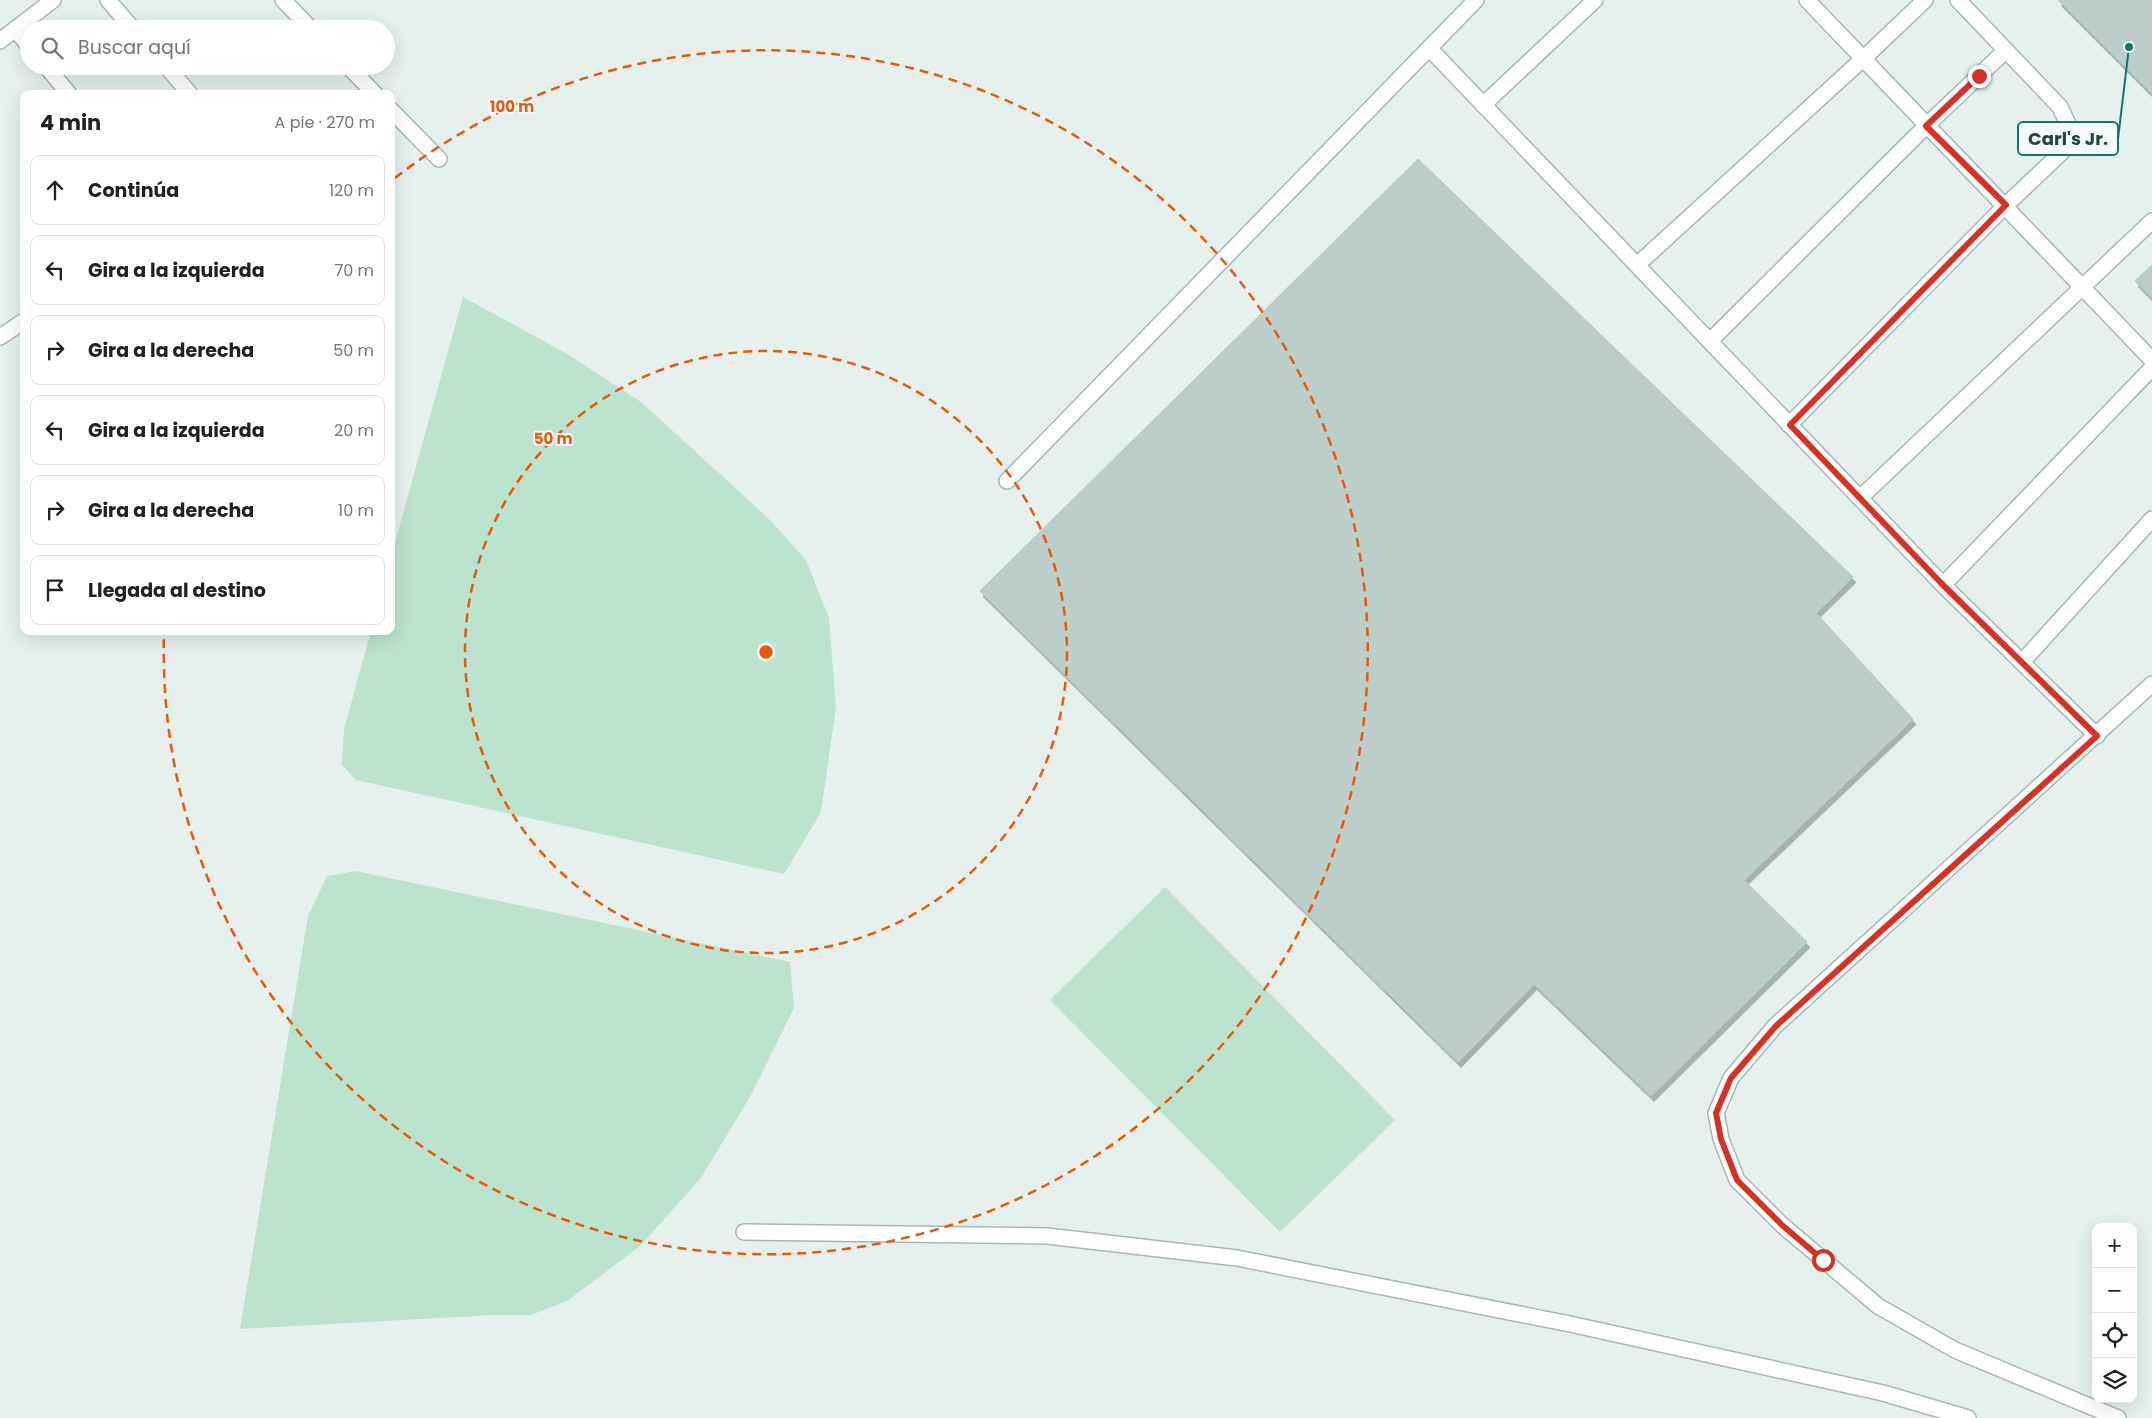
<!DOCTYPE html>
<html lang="es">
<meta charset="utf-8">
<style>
body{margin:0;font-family:Poppins,sans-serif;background:#f2f2f2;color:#202124}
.controls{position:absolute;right:15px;bottom:15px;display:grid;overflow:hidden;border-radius:10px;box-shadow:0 5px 20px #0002}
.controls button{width:45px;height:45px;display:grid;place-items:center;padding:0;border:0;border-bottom:1px solid #e0e0e0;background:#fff;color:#202124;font:25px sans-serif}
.stop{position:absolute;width:15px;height:15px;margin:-11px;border:4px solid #d93025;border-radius:50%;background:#fff}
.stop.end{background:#d93025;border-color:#fff;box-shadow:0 1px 5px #0008}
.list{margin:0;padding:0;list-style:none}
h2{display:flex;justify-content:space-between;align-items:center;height:65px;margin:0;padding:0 20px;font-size:21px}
h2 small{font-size:16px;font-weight:400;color:#757577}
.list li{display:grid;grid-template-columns:32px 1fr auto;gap:15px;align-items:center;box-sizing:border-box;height:70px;margin:0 10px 10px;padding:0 10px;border:1px solid #e0e0e0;border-radius:10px}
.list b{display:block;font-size:19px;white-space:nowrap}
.list em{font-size:16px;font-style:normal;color:#757577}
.icon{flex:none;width:28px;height:28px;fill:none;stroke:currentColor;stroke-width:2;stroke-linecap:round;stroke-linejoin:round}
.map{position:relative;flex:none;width:2152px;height:1418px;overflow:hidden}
.search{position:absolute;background:#fff;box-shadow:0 5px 20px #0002;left:20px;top:20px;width:375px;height:55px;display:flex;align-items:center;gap:12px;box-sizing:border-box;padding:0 18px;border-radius:28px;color:#757577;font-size:19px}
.panel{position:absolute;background:#fff;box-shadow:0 5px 20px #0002;left:20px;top:90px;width:375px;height:545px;border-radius:10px}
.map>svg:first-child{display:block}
.garden{fill:#bbe3cd}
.building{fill:#bccec9;stroke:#b6cac5;filter:url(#shadow)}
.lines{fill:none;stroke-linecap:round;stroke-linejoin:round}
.service-casing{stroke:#a6b9b6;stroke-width:18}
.service{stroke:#fff;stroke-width:15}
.route{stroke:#d93025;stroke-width:6}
.ring{fill:none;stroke:#e8590c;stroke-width:2.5;stroke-dasharray:9 6}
.centre{fill:#e8590c;stroke:#f6fbf9;stroke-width:2.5}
.ring-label{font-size:15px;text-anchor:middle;font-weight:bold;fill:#e8590c;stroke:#f6fbf9;stroke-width:4;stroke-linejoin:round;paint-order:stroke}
.leader{fill:none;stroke:#0f766e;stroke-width:2}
.callout-dot{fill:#0f766e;stroke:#f6fbf9;stroke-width:2}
.callout{fill:#f6fbf9;stroke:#0f766e;stroke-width:2}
.callout-label{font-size:18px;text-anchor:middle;font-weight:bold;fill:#214441}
</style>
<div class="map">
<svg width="2152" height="1418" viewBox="0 0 2152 1418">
<defs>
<filter id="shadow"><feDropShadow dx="3" dy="5.5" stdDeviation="0" flood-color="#0004"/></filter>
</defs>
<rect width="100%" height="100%" fill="#e5f0ed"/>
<!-- garden -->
<path class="garden" d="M 463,297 L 569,355 L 641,402 L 767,517 L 806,560 L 829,618 L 836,707 L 821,812 L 784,874 L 356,780 L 342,765 L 344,729 L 371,631 L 391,631 L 391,557 Z
M 356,871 L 790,962 L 794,1008 L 750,1097 L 700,1179 L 640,1246 L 567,1301 L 531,1315 L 494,1315 L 240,1329 L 308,916 L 327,876 Z
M 1165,887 L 1395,1120 L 1280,1232 L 1050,1000 Z"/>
<!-- building -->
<path class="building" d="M 2058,0 L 2152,0 L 2152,94 Z
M 1418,159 L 1853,577 L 1816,613 L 1913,719 L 1744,880 L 1807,942 L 1651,1096 L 1534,984 L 1458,1062 L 980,591 Z
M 2152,265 L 2152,298 L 2135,281 Z"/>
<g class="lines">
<!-- service casing -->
<g class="service-casing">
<path id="service" d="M 108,0 L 133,29
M 283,0 L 311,29
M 1807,0 L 2152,360
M 15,29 L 29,46
M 0,41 L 53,0
M 1429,48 L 1943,585 L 2097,736
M 46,66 L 69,94
M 166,66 L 190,94
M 348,66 L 375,94
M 1483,105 L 1595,0
M 391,110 L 439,159
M 1637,265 L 1864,58 L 1925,0
M 0,337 L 24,321
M 1710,341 L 1926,126 L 2006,50
M 1789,425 L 2006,205 L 2062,152 L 2067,138 L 2068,124 L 2060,107 L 1958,0
M 1007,481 L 1476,0
M 1860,498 L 2152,221
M 1943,585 L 2152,368
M 2022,662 L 2152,519
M 744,1232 L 1047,1236 L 1237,1258 L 1570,1324 L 1883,1393 L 1968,1418
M 2118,1418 L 1955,1350 L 1878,1306 L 1782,1225 L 1737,1180 L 1721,1139 L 1716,1113 L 1731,1078 L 1775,1026 L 2152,684"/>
</g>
<!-- service -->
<use href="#service" class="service"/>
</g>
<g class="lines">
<!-- route -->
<path class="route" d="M 1823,1260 L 1782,1225 L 1737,1180 L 1721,1139 L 1716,1113 L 1731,1078 L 1776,1026 L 2097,736 L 1943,585 L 1790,425 L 2006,205 L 1926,126 L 1979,76"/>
</g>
<!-- distance rings -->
<g class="ring">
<circle cx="766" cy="652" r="301"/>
<path d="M395 178A602 602 0 1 1 164 636"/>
</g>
<circle cx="766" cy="652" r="8" class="centre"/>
<g class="ring-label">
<text x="512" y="112">100 m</text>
<text x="553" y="444">50 m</text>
</g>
<!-- callouts -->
<path class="leader" d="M2129 47L2118 139"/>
<circle class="callout-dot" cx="2129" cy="47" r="5"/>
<rect class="callout" x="2018" y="122" width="100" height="33" rx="5"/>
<g class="callout-label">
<text x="2068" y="145">Carl's Jr.</text>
</g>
</svg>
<div class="controls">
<button>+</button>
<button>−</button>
<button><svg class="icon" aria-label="locate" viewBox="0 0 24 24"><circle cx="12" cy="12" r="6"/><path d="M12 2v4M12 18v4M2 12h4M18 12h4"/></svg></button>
<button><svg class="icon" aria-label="layers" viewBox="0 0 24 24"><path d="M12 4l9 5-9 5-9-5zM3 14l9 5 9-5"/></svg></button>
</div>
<div class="stop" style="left:1823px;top:1260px"></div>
<div class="stop end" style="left:1979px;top:76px"></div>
<div class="search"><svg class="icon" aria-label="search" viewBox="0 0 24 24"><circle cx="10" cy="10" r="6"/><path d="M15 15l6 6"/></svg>Buscar aquí</div>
<section class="panel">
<h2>4 min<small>A pie · 270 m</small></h2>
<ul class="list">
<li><svg class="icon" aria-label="ahead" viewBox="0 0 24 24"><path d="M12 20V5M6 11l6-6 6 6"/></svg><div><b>Continúa</b></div><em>120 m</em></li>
<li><svg class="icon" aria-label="left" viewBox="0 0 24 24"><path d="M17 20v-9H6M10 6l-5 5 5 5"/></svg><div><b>Gira a la izquierda</b></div><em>70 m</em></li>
<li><svg class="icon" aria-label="right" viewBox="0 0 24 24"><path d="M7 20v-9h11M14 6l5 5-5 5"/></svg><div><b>Gira a la derecha</b></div><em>50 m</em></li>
<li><svg class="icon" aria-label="left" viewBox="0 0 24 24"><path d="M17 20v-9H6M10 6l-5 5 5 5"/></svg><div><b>Gira a la izquierda</b></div><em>20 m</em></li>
<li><svg class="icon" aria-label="right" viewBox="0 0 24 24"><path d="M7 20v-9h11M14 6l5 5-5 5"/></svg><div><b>Gira a la derecha</b></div><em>10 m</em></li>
<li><svg class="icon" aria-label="arrive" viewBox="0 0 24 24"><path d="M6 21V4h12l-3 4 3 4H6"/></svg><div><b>Llegada al destino</b></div></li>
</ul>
</section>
</div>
